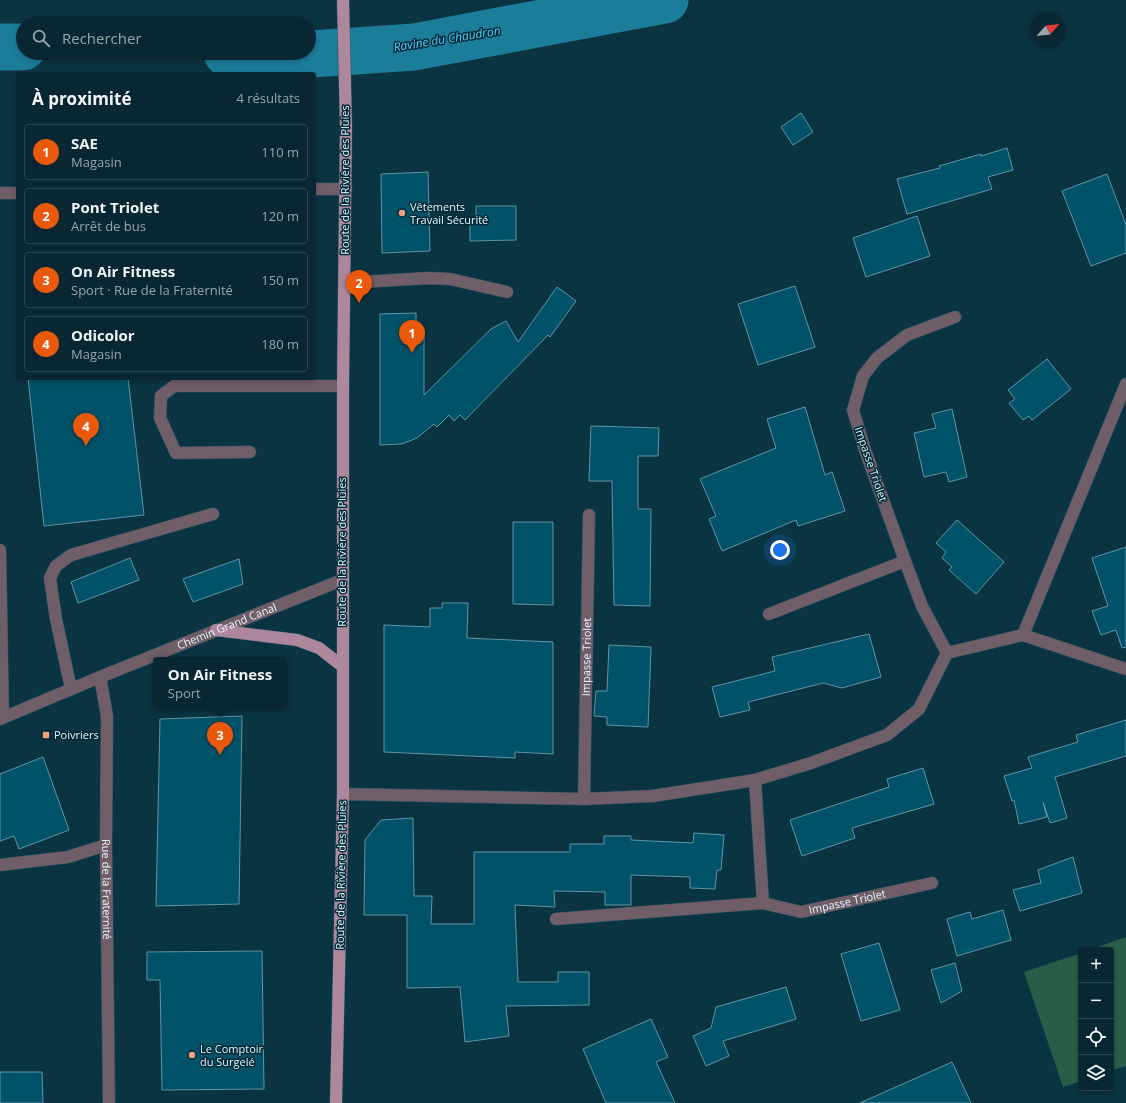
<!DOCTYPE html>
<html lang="fr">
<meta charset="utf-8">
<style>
body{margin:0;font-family:"Open Sans",sans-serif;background:#112f3a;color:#f1f3f6}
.controls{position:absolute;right:12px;bottom:12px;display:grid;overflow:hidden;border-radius:4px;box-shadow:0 2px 6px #0003}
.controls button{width:36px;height:36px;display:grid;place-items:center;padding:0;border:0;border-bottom:1px solid #29444d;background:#082732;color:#f1f3f6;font:20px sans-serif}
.compass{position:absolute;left:1030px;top:12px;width:36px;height:36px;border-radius:50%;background:#082732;box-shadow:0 2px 6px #0003;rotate:63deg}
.you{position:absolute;left:780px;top:550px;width:14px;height:14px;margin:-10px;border:3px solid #fff;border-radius:50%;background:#1a73e8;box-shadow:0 0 0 6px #1a73e833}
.badge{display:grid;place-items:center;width:26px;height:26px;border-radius:50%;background:#ea580c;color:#fff;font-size:13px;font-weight:700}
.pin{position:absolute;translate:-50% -33px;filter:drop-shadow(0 1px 2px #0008)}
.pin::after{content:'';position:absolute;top:21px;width:14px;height:12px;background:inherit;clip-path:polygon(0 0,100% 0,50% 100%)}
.popup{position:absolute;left:153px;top:657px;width:134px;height:52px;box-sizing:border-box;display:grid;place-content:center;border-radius:4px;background:#082732;filter:drop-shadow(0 1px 3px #0005);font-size:13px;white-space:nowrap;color:#98a5ac}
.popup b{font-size:15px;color:#f1f3f6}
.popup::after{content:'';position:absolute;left:50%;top:100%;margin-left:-8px;border:8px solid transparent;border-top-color:#082732}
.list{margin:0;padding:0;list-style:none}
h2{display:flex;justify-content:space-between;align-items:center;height:52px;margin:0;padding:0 16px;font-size:17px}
h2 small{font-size:13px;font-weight:400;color:#98a5ac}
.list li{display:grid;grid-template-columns:26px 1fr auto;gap:12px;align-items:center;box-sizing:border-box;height:56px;margin:0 8px 8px;padding:0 8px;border:1px solid #29444d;border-radius:4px}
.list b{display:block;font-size:15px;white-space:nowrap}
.list p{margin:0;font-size:13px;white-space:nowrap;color:#98a5ac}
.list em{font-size:13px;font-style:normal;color:#98a5ac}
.icon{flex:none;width:22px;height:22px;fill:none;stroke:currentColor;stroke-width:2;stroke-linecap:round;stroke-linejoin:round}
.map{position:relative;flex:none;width:1126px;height:1103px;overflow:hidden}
.search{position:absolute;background:#082732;box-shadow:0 2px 6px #0003;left:16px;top:16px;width:300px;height:44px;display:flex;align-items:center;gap:10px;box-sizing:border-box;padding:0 14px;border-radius:22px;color:#98a5ac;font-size:15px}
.panel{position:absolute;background:#082732;box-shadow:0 2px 6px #0003;left:16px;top:72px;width:300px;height:308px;border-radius:4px}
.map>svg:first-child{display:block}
.green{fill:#2a5d47}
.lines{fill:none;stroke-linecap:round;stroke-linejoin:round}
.river{stroke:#1c7d9a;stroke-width:47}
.building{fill:#005268;stroke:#6094a7}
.minor-casing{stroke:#2e5360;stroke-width:13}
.major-casing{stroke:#2e5360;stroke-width:13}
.minor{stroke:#6f5d67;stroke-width:12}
.major{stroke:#ad889d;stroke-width:12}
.poi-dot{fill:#f2a07f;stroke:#002a37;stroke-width:1.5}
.labels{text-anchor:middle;stroke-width:3;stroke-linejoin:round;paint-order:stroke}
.street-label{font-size:11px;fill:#e8f8fe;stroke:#002a37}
.poi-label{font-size:11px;fill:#e8f8fe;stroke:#002a37;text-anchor:start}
.water-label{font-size:12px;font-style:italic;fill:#52d2fc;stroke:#002a37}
</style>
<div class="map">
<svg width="1126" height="1103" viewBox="0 0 1126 1103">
<rect width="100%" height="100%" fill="#0b3442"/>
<!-- green -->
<path class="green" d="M 1126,937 L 1126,1066 L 1111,1071 L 1111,950 L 1089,950 Z
M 1081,953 L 1081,1081 L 1063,1087 L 1024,972 Z"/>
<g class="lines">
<!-- river -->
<path class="river" d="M 0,47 L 23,47
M 227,53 L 282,56 L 414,47 L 665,0"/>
</g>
<!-- building -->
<path class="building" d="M 801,113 L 813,132 L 793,145 L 781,127 Z
M 1007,148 L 1013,170 L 988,177 L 992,189 L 907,214 L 897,179 L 940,168 L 939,166 L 981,154 L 981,156 Z
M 428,172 L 430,251 L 382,253 L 381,174 Z
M 1107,174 L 1126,225 L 1126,253 L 1091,266 L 1062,191 Z
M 476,206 L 516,206 L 516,240 L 470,241 L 470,220 L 476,220 Z
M 917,216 L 930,256 L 866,277 L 853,238 Z
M 795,286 L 815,347 L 758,365 L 738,304 Z
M 557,287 L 576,301 L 550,337 L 548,335 L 465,420 L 460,415 L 454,421 L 449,415 L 437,427 L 434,424 L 417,438 L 412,440 L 401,444 L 380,445 L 380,314 L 416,313 L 416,329 L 424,329 L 424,395 L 491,329 L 506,321 L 518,342 Z
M 1047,359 L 1071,389 L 1032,420 L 1029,416 L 1023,420 L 1009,403 L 1015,399 L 1008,390 Z
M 28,378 L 128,378 L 144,515 L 44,526 Z
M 805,407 L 825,475 L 832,472 L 845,511 L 798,526 L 796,520 L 722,551 L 709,519 L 716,516 L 700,479 L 776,448 L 767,419 Z
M 952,409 L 967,477 L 949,482 L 946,472 L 924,477 L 914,433 L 936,428 L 932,414 Z
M 591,426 L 659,428 L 658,456 L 638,456 L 638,509 L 651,509 L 650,606 L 614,605 L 612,481 L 589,481 Z
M 957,520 L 1004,562 L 976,594 L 949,570 L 952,567 L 942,558 L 946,552 L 936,543 Z
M 513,522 L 553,522 L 553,605 L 513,604 Z
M 1126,547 L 1126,647 L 1122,648 L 1116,630 L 1101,635 L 1092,611 L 1108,606 L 1092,558 Z
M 130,558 L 139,580 L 78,603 L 71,582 Z
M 239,559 L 243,584 L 193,602 L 183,579 Z
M 442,603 L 468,603 L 467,638 L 553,642 L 553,754 L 515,752 L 515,758 L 384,752 L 384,625 L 430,627 L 430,608 L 442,608 Z
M 869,634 L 881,677 L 842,688 L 823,683 L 748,702 L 750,710 L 720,717 L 712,687 L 775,671 L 772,657 Z
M 609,645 L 651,647 L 648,727 L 607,725 L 607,717 L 594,716 L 596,691 L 607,691 Z
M 242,716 L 239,904 L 156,906 L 160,719 Z
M 1126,720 L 1126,756 L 1055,777 L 1067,818 L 1050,823 L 1043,802 L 1047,817 L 1019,824 L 1014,800 L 1012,801 L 1004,776 L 1032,768 L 1028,757 L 1078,742 L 1076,735 Z
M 43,757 L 69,830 L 19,849 L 14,836 L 0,841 L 0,774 Z
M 923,768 L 934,804 L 852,828 L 855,838 L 802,856 L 790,820 L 889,787 L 887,779 Z
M 413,818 L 414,896 L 432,896 L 431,924 L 474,924 L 474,852 L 570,852 L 570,844 L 604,844 L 604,836 L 631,836 L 631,840 L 693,843 L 694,833 L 724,835 L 721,870 L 717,870 L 715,889 L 690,888 L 690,877 L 631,875 L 631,905 L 605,905 L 605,892 L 554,891 L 555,907 L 515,905 L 518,982 L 558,982 L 558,972 L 589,972 L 589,1005 L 506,1006 L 509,1036 L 465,1042 L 460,987 L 407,988 L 407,915 L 364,915 L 365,840 L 381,820 Z
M 1073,857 L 1082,893 L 1020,911 L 1013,890 L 1041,883 L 1038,870 Z
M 1003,910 L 1011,940 L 957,956 L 947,919 L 970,912 L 972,919 Z
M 879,943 L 900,1010 L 861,1021 L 841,954 Z
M 262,951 L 264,1089 L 162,1090 L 160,980 L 147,980 L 147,952 Z
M 955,963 L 962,991 L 941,1003 L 931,970 Z
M 786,987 L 796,1019 L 723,1041 L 729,1056 L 706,1066 L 693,1036 L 711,1028 L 716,1007 Z
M 651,1019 L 668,1057 L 656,1062 L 675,1103 L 606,1103 L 583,1049 Z
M 952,1062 L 971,1103 L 860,1103 L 923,1075 Z
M 0,1072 L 42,1072 L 43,1103 L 0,1103 Z"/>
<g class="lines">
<!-- minor casing -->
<g class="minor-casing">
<g id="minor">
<path d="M 314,189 L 346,189"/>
<path d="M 0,193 L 18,193"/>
<path d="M 345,283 L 428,278 L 450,279 L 507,292"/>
<path d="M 250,452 L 176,453 L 160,418 L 161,396 L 174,386 L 343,386"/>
<path d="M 0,550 L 3,718"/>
<path d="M 769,614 L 905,561"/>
<path d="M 1023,635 L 1126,384"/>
<path d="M 947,653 L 922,606 L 905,561 L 865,450 L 853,410 L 863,376 L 877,358 L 907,335 L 955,317"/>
<path d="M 947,653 L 1023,635 L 1126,669"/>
<path id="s1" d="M 100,677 L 107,716 L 106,845 L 109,1103"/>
<path d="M 71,689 L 56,619 L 50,578 L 56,566 L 71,555 L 213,514"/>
<path id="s2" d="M 0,719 L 100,677 L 342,580"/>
<path d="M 755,780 L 763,903"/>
<path d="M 343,794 L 584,799 L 653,796 L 755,780 L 811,763 L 887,735 L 919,709 L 947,653"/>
<path id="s3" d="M 584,799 L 589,515"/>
<path d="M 0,865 L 68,857 L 106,845"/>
<path id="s4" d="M 556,919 L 763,903 L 801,912 L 932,883"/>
</g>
</g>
<!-- major casing -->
<g class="major-casing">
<path id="major" d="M 216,630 L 297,640 L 319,648 L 342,666
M 336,1103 L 343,794 L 343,386 L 346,127 L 343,0"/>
</g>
<!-- minor -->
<use href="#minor" class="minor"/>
<!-- major -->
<use href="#major" class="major"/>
</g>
<!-- markers -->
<g class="poi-dot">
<circle cx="402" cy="213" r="4"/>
<rect x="42" y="731" width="8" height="8" rx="2"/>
<circle cx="192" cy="1055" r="4"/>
</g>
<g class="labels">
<!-- street labels -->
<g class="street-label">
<text transform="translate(345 180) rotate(-90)" y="4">Route de la Rivière des Pluies</text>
<text transform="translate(871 464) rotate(71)" y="4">Impasse Triolet</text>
<text transform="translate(342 552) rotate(-90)" y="4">Route de la Rivière des Pluies</text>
<text dy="4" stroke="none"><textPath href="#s2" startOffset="245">Chemin Grand Canal</textPath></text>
<text dy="4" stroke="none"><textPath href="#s3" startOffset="142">Impasse Triolet</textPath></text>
<text transform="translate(341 875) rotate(-89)" y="4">Route de la Rivière des Pluies</text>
<text dy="4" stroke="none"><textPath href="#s1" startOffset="213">Rue de la Fraternité</textPath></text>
<text dy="4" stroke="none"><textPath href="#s4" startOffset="294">Impasse Triolet</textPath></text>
</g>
<!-- poi labels -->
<g class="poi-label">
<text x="410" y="211">Vêtements<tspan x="410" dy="13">Travail Sécurité</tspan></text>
<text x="54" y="739">Poivriers</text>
<text x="200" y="1053">Le Comptoir<tspan x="200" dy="13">du Surgelé</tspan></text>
</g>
<!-- water labels -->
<g class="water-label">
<text transform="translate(447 39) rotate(-9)" y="4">Ravine du Chaudron</text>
</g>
</g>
</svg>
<div class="controls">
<button>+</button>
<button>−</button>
<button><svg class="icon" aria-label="locate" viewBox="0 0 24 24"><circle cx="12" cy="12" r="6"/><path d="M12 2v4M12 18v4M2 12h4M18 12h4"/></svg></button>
<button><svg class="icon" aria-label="layers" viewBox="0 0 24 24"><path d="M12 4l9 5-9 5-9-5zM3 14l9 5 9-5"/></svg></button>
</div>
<svg class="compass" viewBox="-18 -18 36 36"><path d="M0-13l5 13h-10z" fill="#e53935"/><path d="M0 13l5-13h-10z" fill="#98a5ac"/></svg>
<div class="you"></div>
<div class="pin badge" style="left:412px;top:353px">1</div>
<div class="pin badge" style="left:359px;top:303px">2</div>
<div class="pin badge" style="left:220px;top:755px">3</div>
<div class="popup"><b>On Air Fitness</b>Sport</div>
<div class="pin badge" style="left:86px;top:446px">4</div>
<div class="search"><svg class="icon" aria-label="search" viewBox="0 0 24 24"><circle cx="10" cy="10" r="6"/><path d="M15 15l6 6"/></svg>Rechercher</div>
<section class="panel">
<h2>À proximité<small>4 résultats</small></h2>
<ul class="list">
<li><span class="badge">1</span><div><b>SAE</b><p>Magasin</p></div><em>110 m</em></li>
<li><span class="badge">2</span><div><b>Pont Triolet</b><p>Arrêt de bus</p></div><em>120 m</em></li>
<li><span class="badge">3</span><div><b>On Air Fitness</b><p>Sport · Rue de la Fraternité</p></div><em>150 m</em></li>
<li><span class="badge">4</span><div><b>Odicolor</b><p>Magasin</p></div><em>180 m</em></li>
</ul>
</section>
</div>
